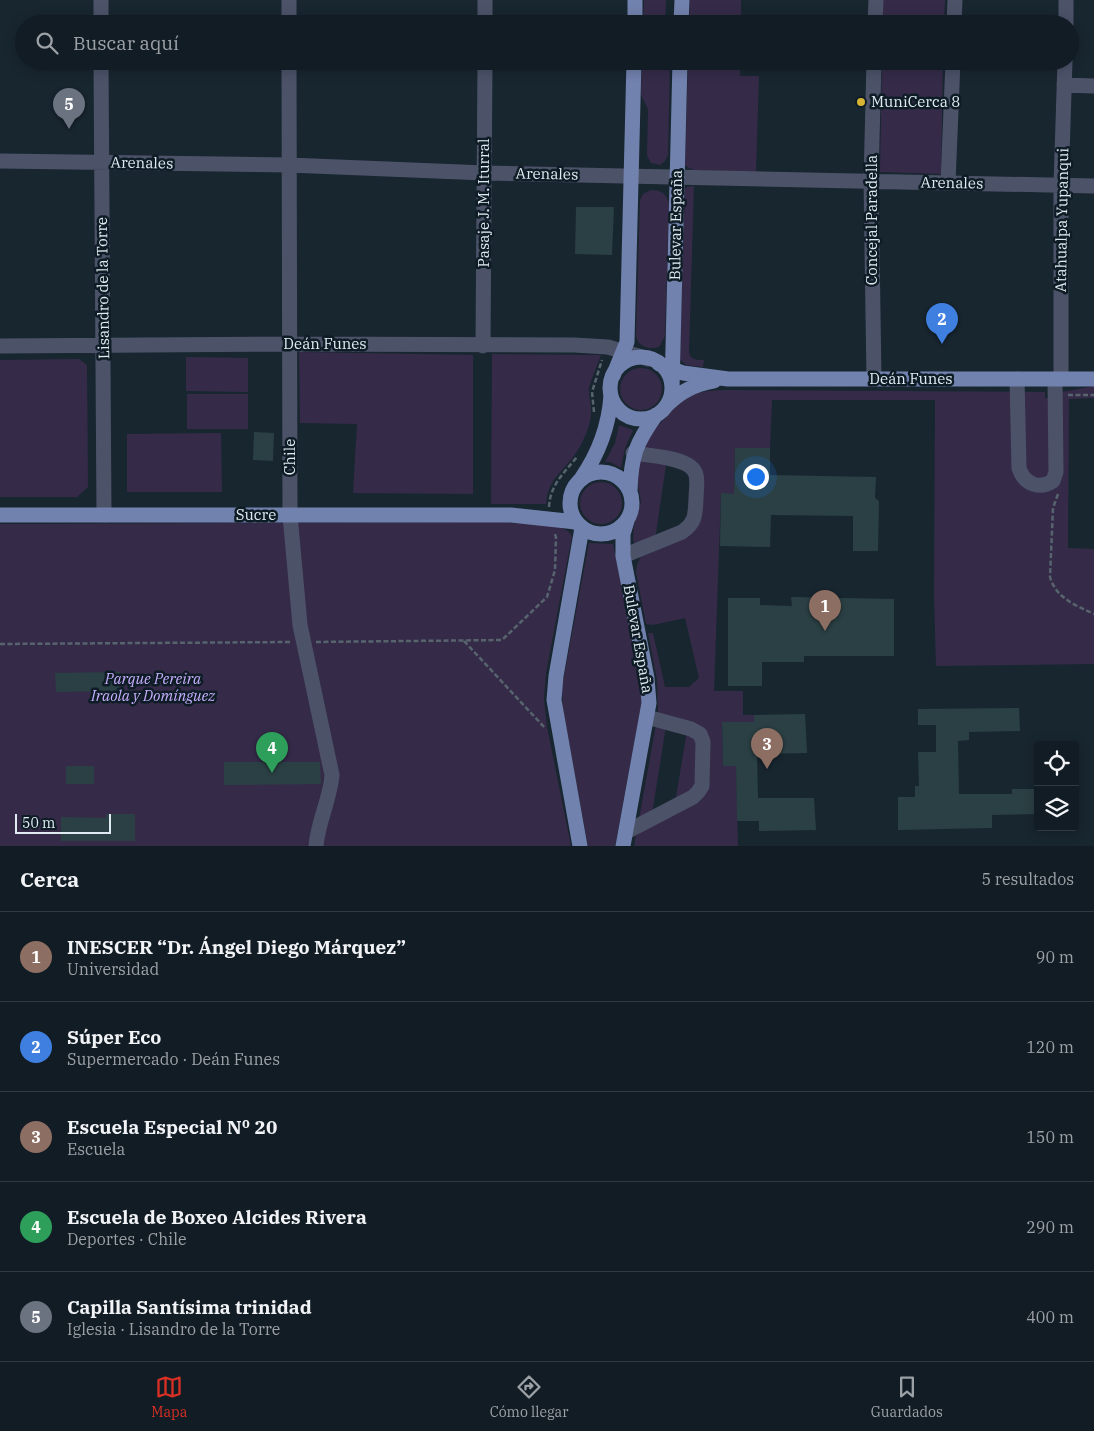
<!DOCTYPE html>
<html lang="es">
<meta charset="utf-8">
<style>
body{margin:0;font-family:"IBM Plex Serif",serif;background:#1b252c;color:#f1f3f6}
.controls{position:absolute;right:15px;bottom:15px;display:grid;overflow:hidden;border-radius:5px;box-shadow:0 2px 12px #0003}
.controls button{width:45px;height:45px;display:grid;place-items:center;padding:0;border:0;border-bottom:1px solid #313a41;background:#121c24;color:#f1f3f6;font:25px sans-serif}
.scale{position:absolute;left:15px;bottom:12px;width:96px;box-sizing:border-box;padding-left:5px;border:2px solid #e0eaf1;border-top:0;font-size:14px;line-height:18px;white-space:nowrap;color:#e0eaf1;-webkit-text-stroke:4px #0e1c26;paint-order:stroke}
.you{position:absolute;left:755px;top:476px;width:18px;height:18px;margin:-12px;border:4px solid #fff;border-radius:50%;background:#1a73e8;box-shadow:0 0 0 8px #1a73e833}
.badge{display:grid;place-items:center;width:32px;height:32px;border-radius:50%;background:#d93025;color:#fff;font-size:16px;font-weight:700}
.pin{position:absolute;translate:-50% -41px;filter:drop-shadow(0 1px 2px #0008)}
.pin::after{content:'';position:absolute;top:26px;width:18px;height:15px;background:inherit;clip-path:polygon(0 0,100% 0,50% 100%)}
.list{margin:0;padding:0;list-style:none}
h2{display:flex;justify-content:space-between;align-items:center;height:65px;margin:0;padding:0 20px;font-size:21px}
h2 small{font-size:16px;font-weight:400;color:#9ca1a6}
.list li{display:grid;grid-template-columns:32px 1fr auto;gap:15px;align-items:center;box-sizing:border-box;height:90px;padding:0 20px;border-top:1px solid #313a41}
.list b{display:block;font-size:19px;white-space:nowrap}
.list p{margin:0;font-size:16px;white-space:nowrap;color:#9ca1a6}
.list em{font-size:16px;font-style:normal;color:#9ca1a6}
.icon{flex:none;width:28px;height:28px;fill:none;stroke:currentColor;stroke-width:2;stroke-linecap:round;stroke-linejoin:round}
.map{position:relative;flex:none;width:1094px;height:846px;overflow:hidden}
.search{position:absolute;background:#121c24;box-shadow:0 2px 12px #0003;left:15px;right:15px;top:15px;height:55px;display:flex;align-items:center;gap:12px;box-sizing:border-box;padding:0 18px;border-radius:28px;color:#9ca1a6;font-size:19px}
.sheet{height:515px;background:#121c24}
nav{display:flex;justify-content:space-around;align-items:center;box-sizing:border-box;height:70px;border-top:1px solid #313a41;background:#121c24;font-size:14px;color:#9ca1a6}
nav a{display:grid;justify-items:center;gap:2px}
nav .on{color:#d93025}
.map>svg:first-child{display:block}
.green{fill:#352b49}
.building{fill:#2b4044}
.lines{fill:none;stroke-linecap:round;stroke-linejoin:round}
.path{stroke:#57646d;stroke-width:2.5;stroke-dasharray:5 2.5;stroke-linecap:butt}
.minor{stroke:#4c5369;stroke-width:15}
.major{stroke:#7282ae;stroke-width:15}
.poi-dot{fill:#d8b434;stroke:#0e1c26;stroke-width:2}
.labels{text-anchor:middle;stroke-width:5;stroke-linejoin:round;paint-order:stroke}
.poi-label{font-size:15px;fill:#e0eaf1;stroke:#0e1c26;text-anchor:start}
.street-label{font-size:15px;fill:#e0eaf1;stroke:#0e1c26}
.park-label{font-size:15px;font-style:italic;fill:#c8aefd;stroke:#0e1c26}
</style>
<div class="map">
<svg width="1094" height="846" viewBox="0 0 1094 846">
<rect width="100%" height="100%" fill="#182630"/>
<!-- green -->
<path class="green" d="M 644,0 L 666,0 L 665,24 L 643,24 Z
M 690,0 L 741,0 L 741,24 L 689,24 Z
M 883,0 L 945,0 L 944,24 L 883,24 Z
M 642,61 L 670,61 L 668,155 L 665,161 L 660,165 L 651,163 L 647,156 L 648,109 L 641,95 Z
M 688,61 L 740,61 L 740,76 L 759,76 L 756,172 L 694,170 L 685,166 Z
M 882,61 L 943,61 L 941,174 L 880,172 Z
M 694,186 L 689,352 C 690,360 697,360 704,360 L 703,367 L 686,365 L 680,359 L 685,189 L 687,187 Z
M 651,190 C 661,190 667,194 669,204 L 665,336 L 659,347 C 649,350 637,347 636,335 L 640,200 L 643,194 Z
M 299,352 L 473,355 L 473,494 L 353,493 L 357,424 L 300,423 Z
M 492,354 L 601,355 C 597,366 592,377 589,388 C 588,395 591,401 591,408 C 592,422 586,436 579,448 C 567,470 548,476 546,504 L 491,504 Z
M 186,357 L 248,358 L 248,392 L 186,391 Z
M 79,359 L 87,365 L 88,487 L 77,497 L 0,497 L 0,360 Z
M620 389a21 21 0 1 1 42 0a21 21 0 1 1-42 0Z
M 1094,386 L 1094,398 L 1069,399 L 1068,548 L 1094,549 L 1094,664 L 936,666 L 934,595 L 935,400 L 772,400 L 770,448 L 735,448 L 734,494 L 721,494 L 714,691 L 743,691 L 743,715 L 754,715 L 754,722 L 722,722 L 723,766 L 736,766 L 738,846 L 634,846 L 636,835 L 693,801 L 706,743 L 659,715 L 658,712 L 657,680 L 648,633 L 653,633 L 665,687 L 689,687 L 699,678 L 685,618 L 653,625 L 646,624 L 636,572 L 637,565 L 641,556 L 681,538 L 699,473 L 644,448 L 652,432 L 680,402 C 692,391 709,391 725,390 L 1045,392 L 1045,398 L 1062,398 L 1062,392 Z
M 187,394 L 248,394 L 248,429 L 187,429 Z
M 619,425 L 633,430 L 625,448 L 621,468 L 610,462 L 605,462 L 615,443 Z
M 221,433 L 222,492 L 127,492 L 127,434 Z
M 640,460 L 666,465 L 655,540 L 635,544 L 633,540 L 634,526 L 641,502 L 637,479 Z
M580 503a21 21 0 1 1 42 0a21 21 0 1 1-42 0Z
M 510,522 L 511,523 C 526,524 564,521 572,536 L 546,673 L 544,699 L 547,727 L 571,846 L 321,846 L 326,766 L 312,846 L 0,846 L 0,524 Z
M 589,543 L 613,544 L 639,672 L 642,701 L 615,846 L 588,846 L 563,710 L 562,688 L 564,676 Z
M 656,725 L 666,726 L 652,814 L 639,819 Z
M 687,731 L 696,735 L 698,786 L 675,803 Z"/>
<!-- building -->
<path class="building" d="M 576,207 L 614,207 L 612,255 L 575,254 Z
M 254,432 L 274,433 L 273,461 L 253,460 Z
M 735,448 L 770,448 L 770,475 L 876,477 L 875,498 L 879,501 L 878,551 L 853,551 L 853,516 L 771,515 L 770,547 L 720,546 L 721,493 L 734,494 Z
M 791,597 L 894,599 L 894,656 L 804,656 L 804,662 L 762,662 L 762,686 L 728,686 L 728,598 L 760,598 L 760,605 L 792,606 Z
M 120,672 L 120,691 L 56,692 L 55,673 Z
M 1019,708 L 1020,731 L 969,732 L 969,740 L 958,741 L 959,794 L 1012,794 L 1012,789 L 1038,789 L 1038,814 L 992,815 L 992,828 L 898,830 L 898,797 L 915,797 L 915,786 L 919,786 L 918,752 L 936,752 L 936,725 L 918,725 L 918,709 Z
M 805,714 L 807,753 L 757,754 L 758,798 L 814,798 L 816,830 L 759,831 L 759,821 L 737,821 L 736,766 L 723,766 L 722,722 L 754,722 L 754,715 Z
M 224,762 L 320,762 L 321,784 L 224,785 Z
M 66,766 L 94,766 L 94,784 L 66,784 Z
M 106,814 L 135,814 L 135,841 L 61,841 L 61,817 L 106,818 Z"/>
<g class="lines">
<!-- path -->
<path class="path" d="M 1068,395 L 1094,395
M 594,412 L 592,392 L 602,360
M 1058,494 L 1053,508 L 1050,577 C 1056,598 1075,605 1094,614
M 549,507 C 550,485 564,473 577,457
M 464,641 L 545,728
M 316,642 L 502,640 L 547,597 L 555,570 L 556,537 L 554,532
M 0,644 L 291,642"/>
<!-- minor -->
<path class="minor" d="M 101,0 L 101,24
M 289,24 L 289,0
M 485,24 L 485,0
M 875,24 L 876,0
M 954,24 L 955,0
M 1066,24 L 1066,0
M 101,61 L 104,515
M 289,61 L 290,515 L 300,625 L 332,775 C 330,800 318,821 316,846
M 1064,85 L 1094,86
M 0,161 L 289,165 L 485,173 L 1094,186
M 948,183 L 953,61
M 0,346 L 290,344 L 574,345 L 608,347 L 648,359
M 483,346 L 485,61
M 874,379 L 871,181 L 874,61
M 1017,379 L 1019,468 C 1024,484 1039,490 1053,481 L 1056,472 L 1055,379
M 1061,379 L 1061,185 L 1065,61
M 623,556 L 682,532 C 696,522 695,515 696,499 C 696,491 698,482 696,475 C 692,457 649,456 633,453
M 626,832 L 693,797 L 698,792 L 702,786 L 703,742 L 700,734 L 691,729 L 647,717"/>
<!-- major -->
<path class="major" d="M 635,24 L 635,0
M 681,24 L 682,0
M610 388a31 31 0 1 1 62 0a31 31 0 1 1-62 0Z
M 659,364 L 683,373 L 728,379 L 1094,379
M 613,376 L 627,342 L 634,61
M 672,389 L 680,61
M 667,405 C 681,391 694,385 714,381
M570 503a31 31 0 1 1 62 0a31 31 0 1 1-62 0Z
M 581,479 C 599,453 609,427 611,395
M 630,491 C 631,456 636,443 656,415
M 0,515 L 511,515 L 576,522
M 580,846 L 554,700 L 556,676 L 582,528
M 623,846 L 649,703 L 647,678 L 623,556 L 623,534 L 627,521"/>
</g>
<!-- markers -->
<circle class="poi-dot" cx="861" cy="102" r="5"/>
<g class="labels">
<!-- poi labels -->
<g class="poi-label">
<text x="871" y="107">MuniCerca 8</text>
</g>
<!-- street labels -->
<g class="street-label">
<text transform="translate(142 163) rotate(1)" y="5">Arenales</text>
<text transform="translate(547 174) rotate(1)" y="5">Arenales</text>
<text transform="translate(952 183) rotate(1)" y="5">Arenales</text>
<text transform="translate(484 203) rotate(-90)" y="5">Pasaje J. M. Iturral</text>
<text transform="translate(872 220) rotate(-90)" y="5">Concejal Paradella</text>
<text transform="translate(1062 220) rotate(-89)" y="5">Atahualpa Yupanqui</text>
<text transform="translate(676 225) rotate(-89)" y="5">Bulevar España</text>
<text transform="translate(103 288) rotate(-91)" y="5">Lisandro de la Torre</text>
<text x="325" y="349">Deán Funes</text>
<text x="911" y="384">Deán Funes</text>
<text transform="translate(290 457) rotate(-90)" y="5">Chile</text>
<text x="256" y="520">Sucre</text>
<text transform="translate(638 639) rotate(80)" y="5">Bulevar España</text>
</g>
<!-- park labels -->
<g class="park-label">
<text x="153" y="684">Parque Pereira<tspan x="153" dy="17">Iraola y Domínguez</tspan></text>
</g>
</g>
</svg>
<div class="controls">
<button><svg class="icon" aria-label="locate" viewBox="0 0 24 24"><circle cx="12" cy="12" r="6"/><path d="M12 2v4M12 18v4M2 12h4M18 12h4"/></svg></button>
<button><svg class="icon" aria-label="layers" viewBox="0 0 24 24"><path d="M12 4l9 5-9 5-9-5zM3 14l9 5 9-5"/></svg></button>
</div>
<div class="scale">50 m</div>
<div class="you"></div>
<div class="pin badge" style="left:825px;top:631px;background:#8d6e63">1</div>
<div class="pin badge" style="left:942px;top:344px;background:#3f7fe0">2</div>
<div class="pin badge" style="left:767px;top:769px;background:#8d6e63">3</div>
<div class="pin badge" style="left:272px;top:773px;background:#2e9e5b">4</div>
<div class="pin badge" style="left:69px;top:129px;background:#6b7280">5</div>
<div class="search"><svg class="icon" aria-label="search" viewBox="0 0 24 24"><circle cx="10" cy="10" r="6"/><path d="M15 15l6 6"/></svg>Buscar aquí</div>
</div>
<section class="sheet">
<h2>Cerca<small>5 resultados</small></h2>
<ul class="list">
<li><span class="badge" style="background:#8d6e63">1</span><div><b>INESCER “Dr. Ángel Diego Márquez”</b><p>Universidad</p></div><em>90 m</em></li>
<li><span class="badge" style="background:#3f7fe0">2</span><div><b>Súper Eco</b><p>Supermercado · Deán Funes</p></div><em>120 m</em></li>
<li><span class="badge" style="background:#8d6e63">3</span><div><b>Escuela Especial Nº 20</b><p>Escuela</p></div><em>150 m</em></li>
<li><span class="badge" style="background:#2e9e5b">4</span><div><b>Escuela de Boxeo Alcides Rivera</b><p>Deportes · Chile</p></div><em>290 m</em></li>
<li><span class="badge" style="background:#6b7280">5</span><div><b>Capilla Santísima trinidad</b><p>Iglesia · Lisandro de la Torre</p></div><em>400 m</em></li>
</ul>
</section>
<nav>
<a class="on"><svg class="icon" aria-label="map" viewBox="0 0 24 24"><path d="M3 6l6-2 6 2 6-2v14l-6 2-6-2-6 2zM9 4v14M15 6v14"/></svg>Mapa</a>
<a><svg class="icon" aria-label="directions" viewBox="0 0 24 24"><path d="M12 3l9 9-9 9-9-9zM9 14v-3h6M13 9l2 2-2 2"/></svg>Cómo llegar</a>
<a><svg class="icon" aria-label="saved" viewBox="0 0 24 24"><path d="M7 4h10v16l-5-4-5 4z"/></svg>Guardados</a>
</nav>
